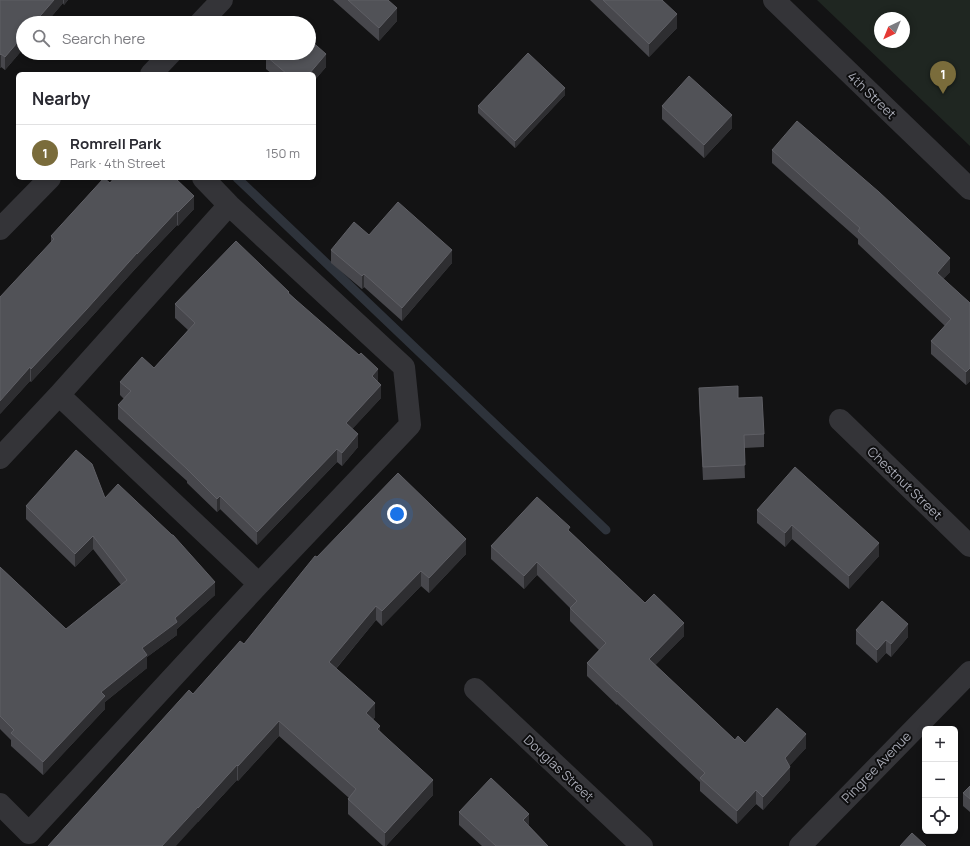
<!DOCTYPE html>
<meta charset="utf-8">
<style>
body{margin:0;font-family:Manrope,sans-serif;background:#f7f7f7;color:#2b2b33}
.controls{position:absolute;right:12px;bottom:12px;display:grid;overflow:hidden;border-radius:6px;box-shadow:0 2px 6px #0003}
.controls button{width:36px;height:36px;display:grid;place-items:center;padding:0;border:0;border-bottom:1px solid #e1e1e2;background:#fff;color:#2b2b33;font:20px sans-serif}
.compass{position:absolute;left:874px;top:12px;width:36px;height:36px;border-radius:50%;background:#fff;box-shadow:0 2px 6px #0003;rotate:223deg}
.you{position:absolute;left:397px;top:514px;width:14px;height:14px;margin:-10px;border:3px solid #fff;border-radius:50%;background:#1a73e8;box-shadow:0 0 0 6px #1a73e833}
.badge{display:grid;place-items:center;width:26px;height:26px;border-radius:50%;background:#7a6c3b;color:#fff;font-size:13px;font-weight:700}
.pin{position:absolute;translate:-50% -33px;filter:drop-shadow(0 1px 2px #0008)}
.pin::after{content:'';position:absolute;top:21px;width:14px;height:12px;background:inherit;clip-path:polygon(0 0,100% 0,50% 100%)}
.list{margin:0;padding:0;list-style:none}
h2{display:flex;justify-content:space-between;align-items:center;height:52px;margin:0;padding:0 16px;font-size:17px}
h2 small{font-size:13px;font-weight:400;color:#7c7c81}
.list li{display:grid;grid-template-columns:26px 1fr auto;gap:12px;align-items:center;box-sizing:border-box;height:56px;padding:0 16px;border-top:1px solid #e1e1e2}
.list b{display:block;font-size:15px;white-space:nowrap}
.list p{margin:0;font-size:13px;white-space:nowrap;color:#7c7c81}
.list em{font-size:13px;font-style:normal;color:#7c7c81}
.icon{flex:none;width:22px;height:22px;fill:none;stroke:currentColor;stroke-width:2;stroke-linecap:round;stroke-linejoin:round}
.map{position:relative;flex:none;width:970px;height:846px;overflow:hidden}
.search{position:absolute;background:#fff;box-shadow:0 2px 6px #0003;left:16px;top:16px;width:300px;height:44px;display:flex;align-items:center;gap:10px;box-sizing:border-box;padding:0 14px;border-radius:22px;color:#7c7c81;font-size:15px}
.panel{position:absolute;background:#fff;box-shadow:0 2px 6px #0003;left:16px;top:72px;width:300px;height:108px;border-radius:6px}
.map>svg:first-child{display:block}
.green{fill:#1f2621;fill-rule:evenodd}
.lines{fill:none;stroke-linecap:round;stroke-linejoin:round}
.stream{stroke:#2e333b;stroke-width:9}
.minor{stroke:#343438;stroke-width:22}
.wall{fill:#47474c}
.shaded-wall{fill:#2e2e31}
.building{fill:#515257;stroke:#5f5f65}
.labels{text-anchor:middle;stroke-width:4;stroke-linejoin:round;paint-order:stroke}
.street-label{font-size:13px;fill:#a6a8b3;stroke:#0e0e0f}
</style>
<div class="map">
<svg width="970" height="846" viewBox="0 0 970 846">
<rect width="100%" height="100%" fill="#131314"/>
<!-- green -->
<path class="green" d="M 817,0 L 970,0 L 970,146 ZM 880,18 L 904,18 L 904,42 L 880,42 Z"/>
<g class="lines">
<!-- stream -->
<path class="stream" d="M 237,178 L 606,530"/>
<!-- minor -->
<path class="minor" d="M 774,0 L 970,189
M 200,23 L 222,0
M 151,74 L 171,53
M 0,229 L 50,178
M 59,395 L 259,584
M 840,420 L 970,546
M 0,458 L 59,395 L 229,205
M 475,689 L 642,846
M 0,804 L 29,833 L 259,584 L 410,425 L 404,367 L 229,205 L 203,178
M 800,846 L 970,672"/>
</g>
<!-- wall -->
<path class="wall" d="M 0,0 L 68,0 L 64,5 L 63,3 L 46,23 L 23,23 L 23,49 L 5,70 L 1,67 L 0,68 Z
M 333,0 L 388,0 L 397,21 L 379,41 Z
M 590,0 L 662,0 L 677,28 L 649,57 Z
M 266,56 L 326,67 L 314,81 L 314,74 L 272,74 L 266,69 Z
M 565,95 L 515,148 L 478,113 L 478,106 Z
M 662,106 L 732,128 L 704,158 L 662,119 Z
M 772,150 L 950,272 L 943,279 L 970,303 L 970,381 L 966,385 L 931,354 L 931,341 L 945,326 L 858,244 L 858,239 L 772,163 Z
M 110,183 L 194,209 L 178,226 L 177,225 L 137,267 L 86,323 L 31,382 L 30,381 L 0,414 L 51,242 L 51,236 Z
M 369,235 L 452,263 L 402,321 L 364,287 L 362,289 L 331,263 L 331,250 Z
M 289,293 L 378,382 L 381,398 L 352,429 L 358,447 L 342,466 L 337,462 L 257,545 L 220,509 L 217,512 L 187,483 L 187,481 L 118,419 L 118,405 L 124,399 L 120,395 L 120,382 L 154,368 L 188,330 L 175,318 L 175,304 Z
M 699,388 L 764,434 L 764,447 L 744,448 L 745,478 L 703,480 L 699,401 Z
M 105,498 L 215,595 L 177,629 L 177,635 L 147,657 L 147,668 L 105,702 L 105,709 L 43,775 L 11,746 L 11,740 L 0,729 L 0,567 L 66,629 L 121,585 L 93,549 L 75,567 L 26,519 L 26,506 Z
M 757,510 L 879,556 L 849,589 L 792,539 L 785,547 L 757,523 Z
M 570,532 L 645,603 L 684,636 L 655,665 L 735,740 L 745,743 L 806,748 L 789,766 L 790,780 L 763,810 L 756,804 L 737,824 L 700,791 L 700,782 L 617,704 L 617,705 L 587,676 L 587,663 L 599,650 L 570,621 L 570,608 L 537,575 L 524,589 L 491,559 L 491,546 Z
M 466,554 L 429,593 L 421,586 L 382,626 L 376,620 L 336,669 L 375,717 L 373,720 L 380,731 L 433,795 L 386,846 L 383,846 L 348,814 L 348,799 L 349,798 L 279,736 L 238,781 L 237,780 L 198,822 L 193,694 L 244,644 L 317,557 Z
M 856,630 L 908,637 L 891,657 L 886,653 L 877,663 L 856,644 Z
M 970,786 L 970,812 L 963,806 L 963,793 Z
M 459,812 L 529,826 L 548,846 L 482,846 L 459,825 Z"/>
<!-- shaded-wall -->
<path class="shaded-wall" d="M 54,0 L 63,0 L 63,3 L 46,23 L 34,23 Z
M 64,0 L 68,0 L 64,5 Z
M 397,8 L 397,21 L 379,41 L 379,28 Z
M 677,14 L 677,28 L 649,57 L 649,44 Z
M 23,36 L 23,49 L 5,70 L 5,57 Z
M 1,54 L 1,67 L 0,68 L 0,55 Z
M 326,54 L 326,67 L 314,81 L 314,74 L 309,74 Z
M 565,88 L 565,95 L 515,148 L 515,141 Z
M 732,115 L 732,128 L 704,158 L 704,145 Z
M 194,196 L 194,209 L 178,226 L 178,212 Z
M 177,211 L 177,225 L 137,267 L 137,254 Z
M 452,250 L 452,263 L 402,321 L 402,308 Z
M 137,253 L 137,267 L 86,323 L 31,382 L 31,369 Z
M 950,258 L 950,272 L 937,286 L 937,273 Z
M 364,274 L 364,287 L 362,289 L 362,276 Z
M 30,367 L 30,381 L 0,414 L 0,401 Z
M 970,368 L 970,381 L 966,385 L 966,372 Z
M 378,369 L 378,382 L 372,376 Z
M 381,385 L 381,398 L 346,436 L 346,423 Z
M 358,434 L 358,447 L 342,466 L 342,453 Z
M 337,449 L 337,462 L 257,545 L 257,532 Z
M 220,496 L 220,509 L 217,512 L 217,499 Z
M 792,525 L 792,539 L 785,547 L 785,533 Z
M 93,536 L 93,549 L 75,567 L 75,554 Z
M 466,539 L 466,554 L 429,593 L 429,578 Z
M 879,543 L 879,556 L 849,589 L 849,576 Z
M 537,562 L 537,575 L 524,589 L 524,576 Z
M 421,571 L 421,586 L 382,626 L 382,611 Z
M 215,582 L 215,595 L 177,629 L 177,635 L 147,657 L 147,668 L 105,702 L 105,709 L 43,775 L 43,762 L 101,692 L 142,648 L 175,618 Z
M 376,606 L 376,620 L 329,677 L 329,662 Z
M 684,623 L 684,636 L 649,672 L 649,659 Z
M 908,624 L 908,637 L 891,657 L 891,644 Z
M 886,640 L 886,653 L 877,663 L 877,650 Z
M 375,703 L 375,717 L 366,728 L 366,713 Z
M 279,721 L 279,736 L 238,781 L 238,766 Z
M 380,726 L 380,740 L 377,729 Z
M 806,734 L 806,748 L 785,771 L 785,758 Z
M 237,765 L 237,780 L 198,822 L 198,808 Z
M 790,767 L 790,780 L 763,810 L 763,797 Z
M 433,780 L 433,795 L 386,846 L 385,846 L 385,833 Z
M 756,790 L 756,804 L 737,824 L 737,811 Z
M 198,807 L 198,822 L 176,846 L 162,846 Z
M 529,814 L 529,827 L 523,820 Z"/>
<!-- building -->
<path class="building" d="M 0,0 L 54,0 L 34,23 L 23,23 L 23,36 L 5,57 L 1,54 L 0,55 Z
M 348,0 L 388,0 L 397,8 L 379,28 Z
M 603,0 L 662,0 L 677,14 L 649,44 Z
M 309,39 L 326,54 L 309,74 L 287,74 L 266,56 L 269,53 L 309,53 Z
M 528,53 L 565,88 L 515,141 L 478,106 Z
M 689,76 L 732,115 L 704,145 L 662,106 Z
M 797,121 L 879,192 L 950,258 L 937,273 L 970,303 L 970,368 L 966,372 L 931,341 L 951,319 L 858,231 L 860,228 L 772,150 Z
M 104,178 L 110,183 L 114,178 L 175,178 L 194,196 L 178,212 L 177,211 L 137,254 L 137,253 L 86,310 L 31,369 L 30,367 L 0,401 L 0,297 L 54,239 L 51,236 Z
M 398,202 L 452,250 L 402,308 L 364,274 L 362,276 L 331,250 L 354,222 L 369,235 Z
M 236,241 L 289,292 L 288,293 L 359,355 L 361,353 L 378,369 L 372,376 L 381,385 L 346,423 L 358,434 L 342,453 L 337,449 L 257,532 L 220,496 L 217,499 L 187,469 L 118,405 L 131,391 L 120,382 L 142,357 L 154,368 L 195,323 L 175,304 Z
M 738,386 L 738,398 L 762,397 L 764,434 L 744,435 L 745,465 L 703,467 L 699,388 Z
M 76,450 L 92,464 L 105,498 L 118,484 L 172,535 L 173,535 L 215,582 L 175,618 L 177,622 L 142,648 L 147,655 L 101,692 L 105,696 L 43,762 L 11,733 L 14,730 L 0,716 L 0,567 L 66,629 L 127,580 L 93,536 L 75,554 L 26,506 Z
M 795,467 L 879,543 L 849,576 L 792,525 L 785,533 L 757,510 Z
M 398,473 L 466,539 L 429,578 L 421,571 L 382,611 L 376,606 L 329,662 L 375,703 L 366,713 L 380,726 L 377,729 L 433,780 L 385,833 L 348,799 L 356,789 L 279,721 L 238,766 L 237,765 L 198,808 L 198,807 L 162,846 L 48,846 L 189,690 L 193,694 L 240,641 L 244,644 L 315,556 L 317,557 Z
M 537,497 L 570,527 L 568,530 L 645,603 L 654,594 L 684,623 L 649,659 L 735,740 L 738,736 L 745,743 L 777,708 L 806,734 L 785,758 L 790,767 L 763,797 L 756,790 L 737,811 L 700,778 L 705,773 L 617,691 L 617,692 L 587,663 L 606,643 L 570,608 L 577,601 L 537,562 L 524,576 L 491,546 Z
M 882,601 L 908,624 L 891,644 L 886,640 L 877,650 L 856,630 Z
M 491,778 L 529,814 L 523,820 L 548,846 L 496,846 L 459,812 Z
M 970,786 L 970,799 L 963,793 Z
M 912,833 L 926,846 L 900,846 Z"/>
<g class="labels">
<!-- street labels -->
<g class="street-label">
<text transform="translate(872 95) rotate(44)" y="5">4th Street</text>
<text transform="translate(905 483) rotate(44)" y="5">Chestnut Street</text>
<text transform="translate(876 767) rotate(-46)" y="5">Pingree Avenue</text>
<text transform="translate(559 768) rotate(43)" y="5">Douglas Street</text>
</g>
</g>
</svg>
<div class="controls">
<button>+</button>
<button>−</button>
<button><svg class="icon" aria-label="locate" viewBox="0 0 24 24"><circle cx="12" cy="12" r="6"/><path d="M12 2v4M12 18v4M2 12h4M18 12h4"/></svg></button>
</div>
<svg class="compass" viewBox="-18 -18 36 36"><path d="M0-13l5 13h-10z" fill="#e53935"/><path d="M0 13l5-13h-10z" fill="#7c7c81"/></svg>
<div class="you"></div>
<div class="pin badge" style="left:943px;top:94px">1</div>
<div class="search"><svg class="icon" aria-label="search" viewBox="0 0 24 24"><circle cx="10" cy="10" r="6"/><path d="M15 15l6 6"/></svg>Search here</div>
<section class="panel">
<h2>Nearby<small></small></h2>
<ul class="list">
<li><span class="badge">1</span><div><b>Romrell Park</b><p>Park · 4th Street</p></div><em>150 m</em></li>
</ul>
</section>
</div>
